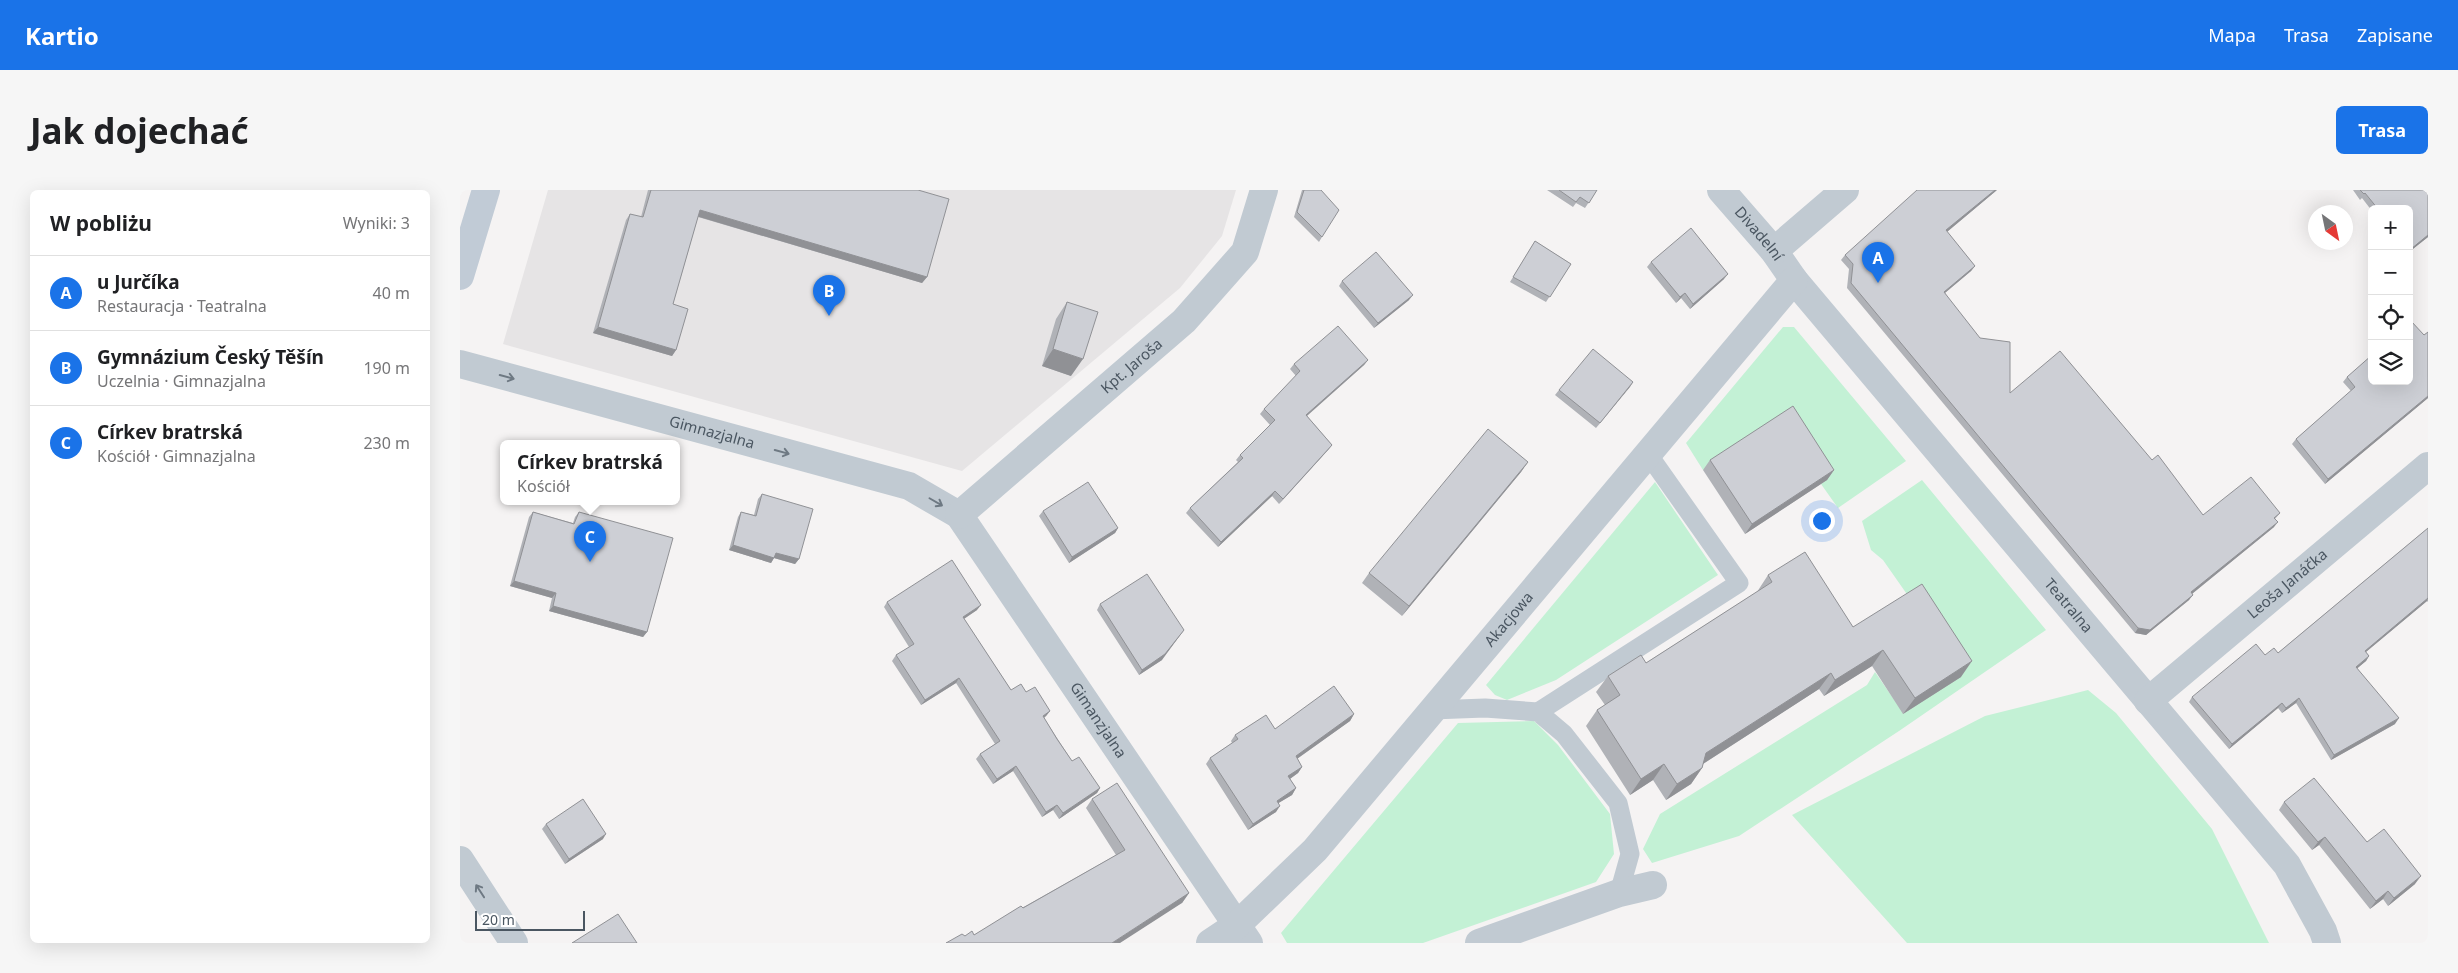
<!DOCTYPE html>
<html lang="pl">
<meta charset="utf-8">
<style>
body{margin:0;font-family:"Noto Sans",sans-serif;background:#f6f6f6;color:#202124}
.controls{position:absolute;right:15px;top:15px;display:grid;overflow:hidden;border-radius:8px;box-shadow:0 5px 20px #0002}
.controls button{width:45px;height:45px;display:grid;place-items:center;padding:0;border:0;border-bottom:1px solid #e0e0e0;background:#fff;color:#202124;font:25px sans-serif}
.compass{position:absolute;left:1848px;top:15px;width:45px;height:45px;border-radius:50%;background:#fff;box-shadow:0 5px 20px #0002;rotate:147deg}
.scale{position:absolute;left:15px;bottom:12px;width:110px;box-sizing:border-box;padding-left:5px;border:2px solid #4a5661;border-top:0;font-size:14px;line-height:18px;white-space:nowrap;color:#4a5661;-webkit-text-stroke:4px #fff;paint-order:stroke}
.you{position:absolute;left:1361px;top:330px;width:18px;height:18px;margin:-12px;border:4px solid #fff;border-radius:50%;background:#1a73e8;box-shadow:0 0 0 8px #1a73e833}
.badge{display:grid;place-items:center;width:32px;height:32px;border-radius:50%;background:#1a73e8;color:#fff;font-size:16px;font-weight:700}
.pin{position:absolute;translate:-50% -41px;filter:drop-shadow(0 1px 2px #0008)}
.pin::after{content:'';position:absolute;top:26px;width:18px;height:15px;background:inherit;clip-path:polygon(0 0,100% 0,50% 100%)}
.popup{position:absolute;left:40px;top:250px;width:180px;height:65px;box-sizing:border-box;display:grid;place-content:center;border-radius:8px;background:#fff;filter:drop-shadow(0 1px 4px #0005);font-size:16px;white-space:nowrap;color:#757577}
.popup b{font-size:19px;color:#202124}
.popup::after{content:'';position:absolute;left:50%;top:100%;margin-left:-10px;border:10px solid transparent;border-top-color:#fff}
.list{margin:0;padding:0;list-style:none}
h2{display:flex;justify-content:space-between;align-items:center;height:65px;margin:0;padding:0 20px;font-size:21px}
h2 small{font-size:16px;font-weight:400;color:#757577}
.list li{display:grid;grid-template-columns:32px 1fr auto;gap:15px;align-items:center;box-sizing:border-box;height:75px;padding:0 20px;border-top:1px solid #e0e0e0}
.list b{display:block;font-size:19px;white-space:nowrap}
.list p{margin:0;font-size:16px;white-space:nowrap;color:#757577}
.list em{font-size:16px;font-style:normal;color:#757577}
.icon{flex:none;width:28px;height:28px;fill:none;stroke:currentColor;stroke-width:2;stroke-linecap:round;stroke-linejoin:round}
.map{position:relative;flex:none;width:1968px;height:753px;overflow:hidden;border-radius:8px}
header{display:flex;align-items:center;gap:30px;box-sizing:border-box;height:70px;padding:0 25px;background:#1a73e8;color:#fff}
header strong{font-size:24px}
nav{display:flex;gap:28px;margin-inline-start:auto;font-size:18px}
.intro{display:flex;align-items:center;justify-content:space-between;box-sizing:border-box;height:120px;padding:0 30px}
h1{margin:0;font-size:35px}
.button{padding:12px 22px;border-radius:8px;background:#1a73e8;color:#fff;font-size:18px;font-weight:700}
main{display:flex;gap:30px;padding:0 30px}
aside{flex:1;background:#fff;border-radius:8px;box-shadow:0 5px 20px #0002}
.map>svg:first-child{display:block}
.education{fill:#e6e4e5}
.green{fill:#c3f1d5}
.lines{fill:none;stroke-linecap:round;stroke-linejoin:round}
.service{stroke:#c1cad2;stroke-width:19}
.minor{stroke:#c1cad2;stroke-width:28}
.secondary{stroke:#c1cbd6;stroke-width:28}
.wall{fill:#b0b2b7}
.shaded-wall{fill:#909195}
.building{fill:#cdcfd5;stroke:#909195}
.oneway{stroke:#6e7983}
.labels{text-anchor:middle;stroke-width:4.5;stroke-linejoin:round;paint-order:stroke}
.street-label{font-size:15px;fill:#4a5661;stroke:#fff}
</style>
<header>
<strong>Kartio</strong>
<nav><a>Mapa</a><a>Trasa</a><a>Zapisane</a></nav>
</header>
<div class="intro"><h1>Jak dojechać</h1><a class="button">Trasa</a></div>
<main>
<aside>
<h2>W pobliżu<small>Wyniki: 3</small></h2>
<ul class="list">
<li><span class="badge">A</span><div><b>u Jurčíka</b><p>Restauracja · Teatralna</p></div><em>40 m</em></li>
<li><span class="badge">B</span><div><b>Gymnázium Český Těšín</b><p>Uczelnia · Gimnazjalna</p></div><em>190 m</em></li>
<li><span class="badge">C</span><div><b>Církev bratrská</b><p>Kościół · Gimnazjalna</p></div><em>230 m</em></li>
</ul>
</aside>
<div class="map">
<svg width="1968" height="753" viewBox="0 0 1968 753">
<rect width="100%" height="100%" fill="#f5f3f3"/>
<!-- education -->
<path class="education" d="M 88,0 L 776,0 L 762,46 L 720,98 L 502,281 L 43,154 Z"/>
<!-- green -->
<path class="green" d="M 1323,137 L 1334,137 L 1446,271 L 1378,318 L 1361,294 L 1367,289 L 1326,226 L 1243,280 L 1226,253 Z
M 1462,290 L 1586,440 L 1439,541 L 1279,646 L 1192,673 L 1183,659 L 1200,624 L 1407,495 L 1415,482 L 1444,524 L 1451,410 L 1423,370 L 1411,360 L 1402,331 Z
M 1195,292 L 1258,385 L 1096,490 L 1047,510 L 1035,505 L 1026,495 Z
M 1628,500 L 1656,523 L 1752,639 L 1809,753 L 1447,753 L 1332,625 L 1525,526 Z
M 1074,531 L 1098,555 L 1150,624 L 1154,664 L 1136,692 L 963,753 L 827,753 L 821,743 L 998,533 Z"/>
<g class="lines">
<!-- service -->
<path class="service" d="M 972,520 L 1025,518 L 1078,522 L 1104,544 L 1158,613 L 1170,664 L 1159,703
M 1078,522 L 1279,393 L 1188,264"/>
<!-- minor -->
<g class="minor">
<path id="s1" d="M 1261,0 L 1314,61 L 1334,90 L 1827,675 L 1863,741 L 1867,753"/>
<path d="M 1314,61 L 1385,0"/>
<path id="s2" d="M 0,174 L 449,296 L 499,325 L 789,753"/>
<path id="s3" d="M 499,325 L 724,131 L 785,62 L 804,0"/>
<path id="s4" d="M 1688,511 L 1968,276"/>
<path d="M 0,670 L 54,753"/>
<path id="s5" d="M 750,753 L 777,735 L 855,660 L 1334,90"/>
<path d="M 1019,753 L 1159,703 L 1193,695"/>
</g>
<!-- secondary -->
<path class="secondary" d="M 0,86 L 26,0"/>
</g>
<!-- wall -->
<path class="wall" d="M 188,0 L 458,0 L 467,87 L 462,93 L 238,27 L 213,114 L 216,160 L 212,166 L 133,143 L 166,30 L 170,24 L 181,27 Z
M 842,0 L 861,0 L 862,47 L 859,52 L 834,27 Z
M 1087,0 L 1137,0 L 1125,18 L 1116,13 L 1113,17 Z
M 1537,0 L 1487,42 L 1515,76 L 1511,81 L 1485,103 L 1550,203 L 1692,270 L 1743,325 L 1820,323 L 1815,329 L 1814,337 L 1732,404 L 1729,410 L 1686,445 L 1675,443 L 1387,98 L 1389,79 L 1381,70 L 1385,65 Z
M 1893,0 L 1968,0 L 1968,47 L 1949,62 L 1949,19 L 1912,19 L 1912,21 L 1902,8 L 1900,10 Z
M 1075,51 L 1111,74 L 1086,112 L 1050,92 Z
M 1191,72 L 1264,89 L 1230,119 L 1221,108 L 1216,113 L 1187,77 Z
M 882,91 L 949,110 L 914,138 L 879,96 Z
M 607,112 L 611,186 L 582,176 L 596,129 Z
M 1968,142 L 1968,208 L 1865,294 L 1832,254 L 1836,249 L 1891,201 L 1883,192 L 1887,187 L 1964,145 Z
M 908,170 L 904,175 L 847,226 L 872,255 L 868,260 L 819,314 L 812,306 L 758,357 L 726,323 L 730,318 L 778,272 L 776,270 L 780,265 L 810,235 L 800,224 L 804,219 L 836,186 L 830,179 L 834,174 Z
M 1173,192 L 1136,238 L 1095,205 L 1099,200 Z
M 1250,270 L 1374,280 L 1367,290 L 1285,344 L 1243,280 Z
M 1068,272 L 1061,282 L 942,426 L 902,393 L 909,383 Z
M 302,304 L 339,369 L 335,374 L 314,368 L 311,373 L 269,360 L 278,327 L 281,322 L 294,325 L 298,309 Z
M 583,321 L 658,338 L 655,343 L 609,373 L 579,326 Z
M 73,322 L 113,333 L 115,327 L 119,322 L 187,442 L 183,447 L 89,421 L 92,408 L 50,396 L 69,327 Z
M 1968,338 L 1968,412 L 1967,411 L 1906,462 L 1909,466 L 1906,471 L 1897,478 L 1935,534 L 1871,570 L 1836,513 L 1822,523 L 1818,518 L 1769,559 L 1729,512 L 1732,507 L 1805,465 L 1818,463 Z
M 1308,385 L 1393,437 L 1501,487 L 1443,524 L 1412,476 L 1364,506 L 1359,499 L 1243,574 L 1242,578 L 1231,594 L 1206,610 L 1193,590 L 1170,605 L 1126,536 L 1137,520 L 1145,515 L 1136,502 L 1148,486 L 1186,473 L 1297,402 Z
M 427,412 L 517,420 L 504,429 L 551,500 L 566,502 L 590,521 L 586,526 L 584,528 L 612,571 L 640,598 L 637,603 L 599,629 L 593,620 L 582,627 L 553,581 L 533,594 L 516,569 L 520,564 L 535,554 L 496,493 L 461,515 L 432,471 L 436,465 L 449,457 L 424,417 Z
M 640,414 L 702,470 L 679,485 L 637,420 Z
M 894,524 L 890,531 L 837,569 L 842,577 L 838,583 L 830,589 L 836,598 L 832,605 L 818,613 L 816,622 L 788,640 L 746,574 L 750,568 L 772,553 L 771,551 L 775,545 L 815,539 Z
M 632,609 L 729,703 L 722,713 L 486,753 L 505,746 L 514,745 L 656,665 L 626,618 Z
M 1824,612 L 1907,652 L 1955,694 L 1928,716 L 1923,709 L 1910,719 L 1859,655 L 1852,660 L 1819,620 Z
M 86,634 L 143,649 L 105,674 L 82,639 Z"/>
<!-- shaded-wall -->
<path class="shaded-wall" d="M 1535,0 L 1537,0 L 1482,46 L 1486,40 Z
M 240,20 L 467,87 L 462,93 L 236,26 Z
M 1968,45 L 1968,47 L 1949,62 L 1951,59 Z
M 1515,76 L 1511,81 L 1480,107 L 1484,102 Z
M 1268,84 L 1264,89 L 1230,119 L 1233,114 Z
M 1225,103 L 1221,108 L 1216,113 L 1220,107 Z
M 953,105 L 949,110 L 914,138 L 918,133 Z
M 138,137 L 216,160 L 212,166 L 133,143 Z
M 593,159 L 623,169 L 611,186 L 582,176 Z
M 908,170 L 904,175 L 842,230 L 846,225 Z
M 1173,192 L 1170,197 L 1136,238 L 1140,233 Z
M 1968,206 L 1968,208 L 1865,294 L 1868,289 Z
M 872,255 L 868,260 L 819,314 L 823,309 Z
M 1068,272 L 1061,282 L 942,426 L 949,416 Z
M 1374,280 L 1367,290 L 1285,344 L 1292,334 Z
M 815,301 L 812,306 L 758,357 L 761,352 Z
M 1818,332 L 1814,337 L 1728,407 L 1731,402 Z
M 658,338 L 655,343 L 609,373 L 612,367 Z
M 273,355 L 316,363 L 339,369 L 335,374 L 314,368 L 311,373 L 269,360 Z
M 54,391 L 96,403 L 92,408 L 50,396 Z
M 1733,405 L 1729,410 L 1686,445 L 1675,443 L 1678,438 Z
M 1968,408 L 1967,411 L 1901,466 L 1905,461 Z
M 521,415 L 517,420 L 499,432 L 503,427 Z
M 93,416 L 187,442 L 183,447 L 89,421 Z
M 724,440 L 702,470 L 679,485 L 682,480 Z
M 1423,460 L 1412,476 L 1364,506 L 1375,490 Z
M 1909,466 L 1906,471 L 1893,482 L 1896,477 Z
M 1512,471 L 1501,487 L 1443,524 L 1455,508 Z
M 1371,483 L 1359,499 L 1235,579 L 1246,563 Z
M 499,488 L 496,493 L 461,515 L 465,510 Z
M 1839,508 L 1836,513 L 1822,523 L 1826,518 Z
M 1822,513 L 1818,518 L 1769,559 L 1772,554 Z
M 590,521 L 586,526 L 579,531 L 583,526 Z
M 894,524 L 890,531 L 831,573 L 836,566 Z
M 1939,528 L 1935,534 L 1871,570 L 1874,565 Z
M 1204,574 L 1193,590 L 1170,605 L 1181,589 Z
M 556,576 L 553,581 L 533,594 L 537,589 Z
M 842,577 L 838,583 L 824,593 L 828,586 Z
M 1242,578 L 1231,594 L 1206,610 L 1217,594 Z
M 640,598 L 637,603 L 599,629 L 603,623 Z
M 836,598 L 832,605 L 812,617 L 817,611 Z
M 597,615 L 593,620 L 582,627 L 586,622 Z
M 820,616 L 816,622 L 788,640 L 793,634 Z
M 146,644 L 143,649 L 105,674 L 109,669 Z
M 1865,647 L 1859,655 L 1852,660 L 1858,652 Z
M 1961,686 L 1955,694 L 1928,716 L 1934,708 Z
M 1928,701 L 1923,709 L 1910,719 L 1916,711 Z
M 729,703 L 722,713 L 660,753 L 652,753 Z"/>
<!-- building -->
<path class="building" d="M 191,0 L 458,0 L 489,9 L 467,87 L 240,20 L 213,114 L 228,119 L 216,160 L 138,137 L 170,24 L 183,27 Z
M 844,0 L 861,0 L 879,20 L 862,47 L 837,22 Z
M 1099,0 L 1137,0 L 1129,13 L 1120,7 L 1116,12 Z
M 1457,0 L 1535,0 L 1486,40 L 1515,76 L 1484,102 L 1520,148 L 1550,152 L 1550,203 L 1600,161 L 1692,270 L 1698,265 L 1743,325 L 1791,287 L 1820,323 L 1814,328 L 1818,332 L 1731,402 L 1733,405 L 1690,440 L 1678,438 L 1391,93 L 1393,74 L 1385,65 Z
M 1900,0 L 1968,0 L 1968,45 L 1951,59 L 1949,57 L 1949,19 L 1918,19 L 1905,3 L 1904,4 Z
M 1231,38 L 1268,84 L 1233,114 L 1225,103 L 1220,107 L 1191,72 Z
M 1075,51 L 1111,74 L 1090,107 L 1053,87 Z
M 916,62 L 953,105 L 918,133 L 882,91 Z
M 607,112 L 638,122 L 623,169 L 593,159 Z
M 1951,131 L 1964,145 L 1968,142 L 1968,206 L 1868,289 L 1836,249 L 1895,197 L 1887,187 L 1912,165 L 1912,191 L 1949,191 L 1949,133 Z
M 878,136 L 908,170 L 846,225 L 872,255 L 823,309 L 815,301 L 761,352 L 730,318 L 783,268 L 780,265 L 815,230 L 804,219 L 840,181 L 834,174 Z
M 1133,159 L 1173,192 L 1140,233 L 1099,200 Z
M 1333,216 L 1374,280 L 1292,334 L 1250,270 Z
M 1028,239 L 1068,272 L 949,416 L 909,383 Z
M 628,292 L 658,338 L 612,367 L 583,321 Z
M 302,304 L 353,319 L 339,369 L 316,363 L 314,368 L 273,355 L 281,322 L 296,326 Z
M 73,322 L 114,334 L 119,322 L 213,348 L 187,442 L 93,416 L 96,403 L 54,391 Z
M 1968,338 L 1968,408 L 1905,461 L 1909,466 L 1896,477 L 1939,528 L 1874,565 L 1839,508 L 1826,518 L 1822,513 L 1772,554 L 1732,507 L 1796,454 L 1805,465 L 1814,458 L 1818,463 Z
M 1345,362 L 1393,437 L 1462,394 L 1512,471 L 1455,508 L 1423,460 L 1375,490 L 1371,483 L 1246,563 L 1242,578 L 1217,594 L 1204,574 L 1181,589 L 1137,520 L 1160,505 L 1148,486 L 1181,465 L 1186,473 L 1312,392 L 1308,385 Z
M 492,370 L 521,415 L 503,427 L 551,500 L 561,494 L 566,502 L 575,497 L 590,521 L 583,526 L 597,549 L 612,571 L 619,567 L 640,598 L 603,623 L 597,615 L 586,622 L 556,576 L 537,589 L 520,564 L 540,551 L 499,488 L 465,510 L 436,465 L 454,454 L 427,412 Z
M 687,384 L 724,440 L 705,464 L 682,480 L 640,414 Z
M 874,496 L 894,524 L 836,566 L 842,577 L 828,586 L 836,598 L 817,611 L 820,616 L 793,634 L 750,568 L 778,549 L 775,545 L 806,525 L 815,539 Z
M 1854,588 L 1907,652 L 1924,639 L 1961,686 L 1934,708 L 1928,701 L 1916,711 L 1865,647 L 1858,652 L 1824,612 Z
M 657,593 L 729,703 L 652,753 L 486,753 L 502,744 L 505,746 L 512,741 L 514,745 L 561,716 L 563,718 L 665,660 L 632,609 Z
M 123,609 L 146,644 L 109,669 L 86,634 Z
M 158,724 L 177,753 L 112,753 Z"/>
<!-- one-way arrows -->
<defs><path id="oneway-shaft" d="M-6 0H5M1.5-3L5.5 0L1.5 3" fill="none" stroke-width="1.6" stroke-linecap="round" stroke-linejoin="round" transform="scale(1.25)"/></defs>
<g class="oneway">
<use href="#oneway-shaft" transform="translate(47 187) rotate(15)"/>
<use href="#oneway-shaft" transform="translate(322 262) rotate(15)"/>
<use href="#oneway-shaft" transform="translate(476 312) rotate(30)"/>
<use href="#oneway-shaft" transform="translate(20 701) rotate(-123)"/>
</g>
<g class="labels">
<!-- street labels -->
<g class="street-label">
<text dy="5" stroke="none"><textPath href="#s1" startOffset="58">Divadelní</textPath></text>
<text dy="5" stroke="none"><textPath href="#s3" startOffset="228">Kpt. Jaroša</textPath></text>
<text dy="5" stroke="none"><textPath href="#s2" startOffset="261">Gimnazjalna</textPath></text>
<text dy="5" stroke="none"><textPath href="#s4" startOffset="182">Leoša Janáčka</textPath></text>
<text dy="5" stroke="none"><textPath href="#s1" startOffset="542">Teatralna</textPath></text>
<text dy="5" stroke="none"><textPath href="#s5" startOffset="442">Akacjowa</textPath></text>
<text dy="5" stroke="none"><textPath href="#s2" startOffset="771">Gimanzjalna</textPath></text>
</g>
</g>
</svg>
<div class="controls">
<button>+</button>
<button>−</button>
<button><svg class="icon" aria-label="locate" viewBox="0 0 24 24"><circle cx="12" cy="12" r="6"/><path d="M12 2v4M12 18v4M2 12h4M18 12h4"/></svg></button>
<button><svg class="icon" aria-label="layers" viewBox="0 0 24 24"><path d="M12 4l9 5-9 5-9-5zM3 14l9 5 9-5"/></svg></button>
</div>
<svg class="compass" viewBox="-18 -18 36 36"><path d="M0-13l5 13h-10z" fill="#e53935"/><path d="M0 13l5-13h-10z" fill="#757577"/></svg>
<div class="scale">20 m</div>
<div class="you"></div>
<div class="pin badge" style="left:1418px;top:93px">A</div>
<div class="pin badge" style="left:369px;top:126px">B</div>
<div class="pin badge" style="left:130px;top:372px">C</div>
<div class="popup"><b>Církev bratrská</b>Kościół</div>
</div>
</main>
